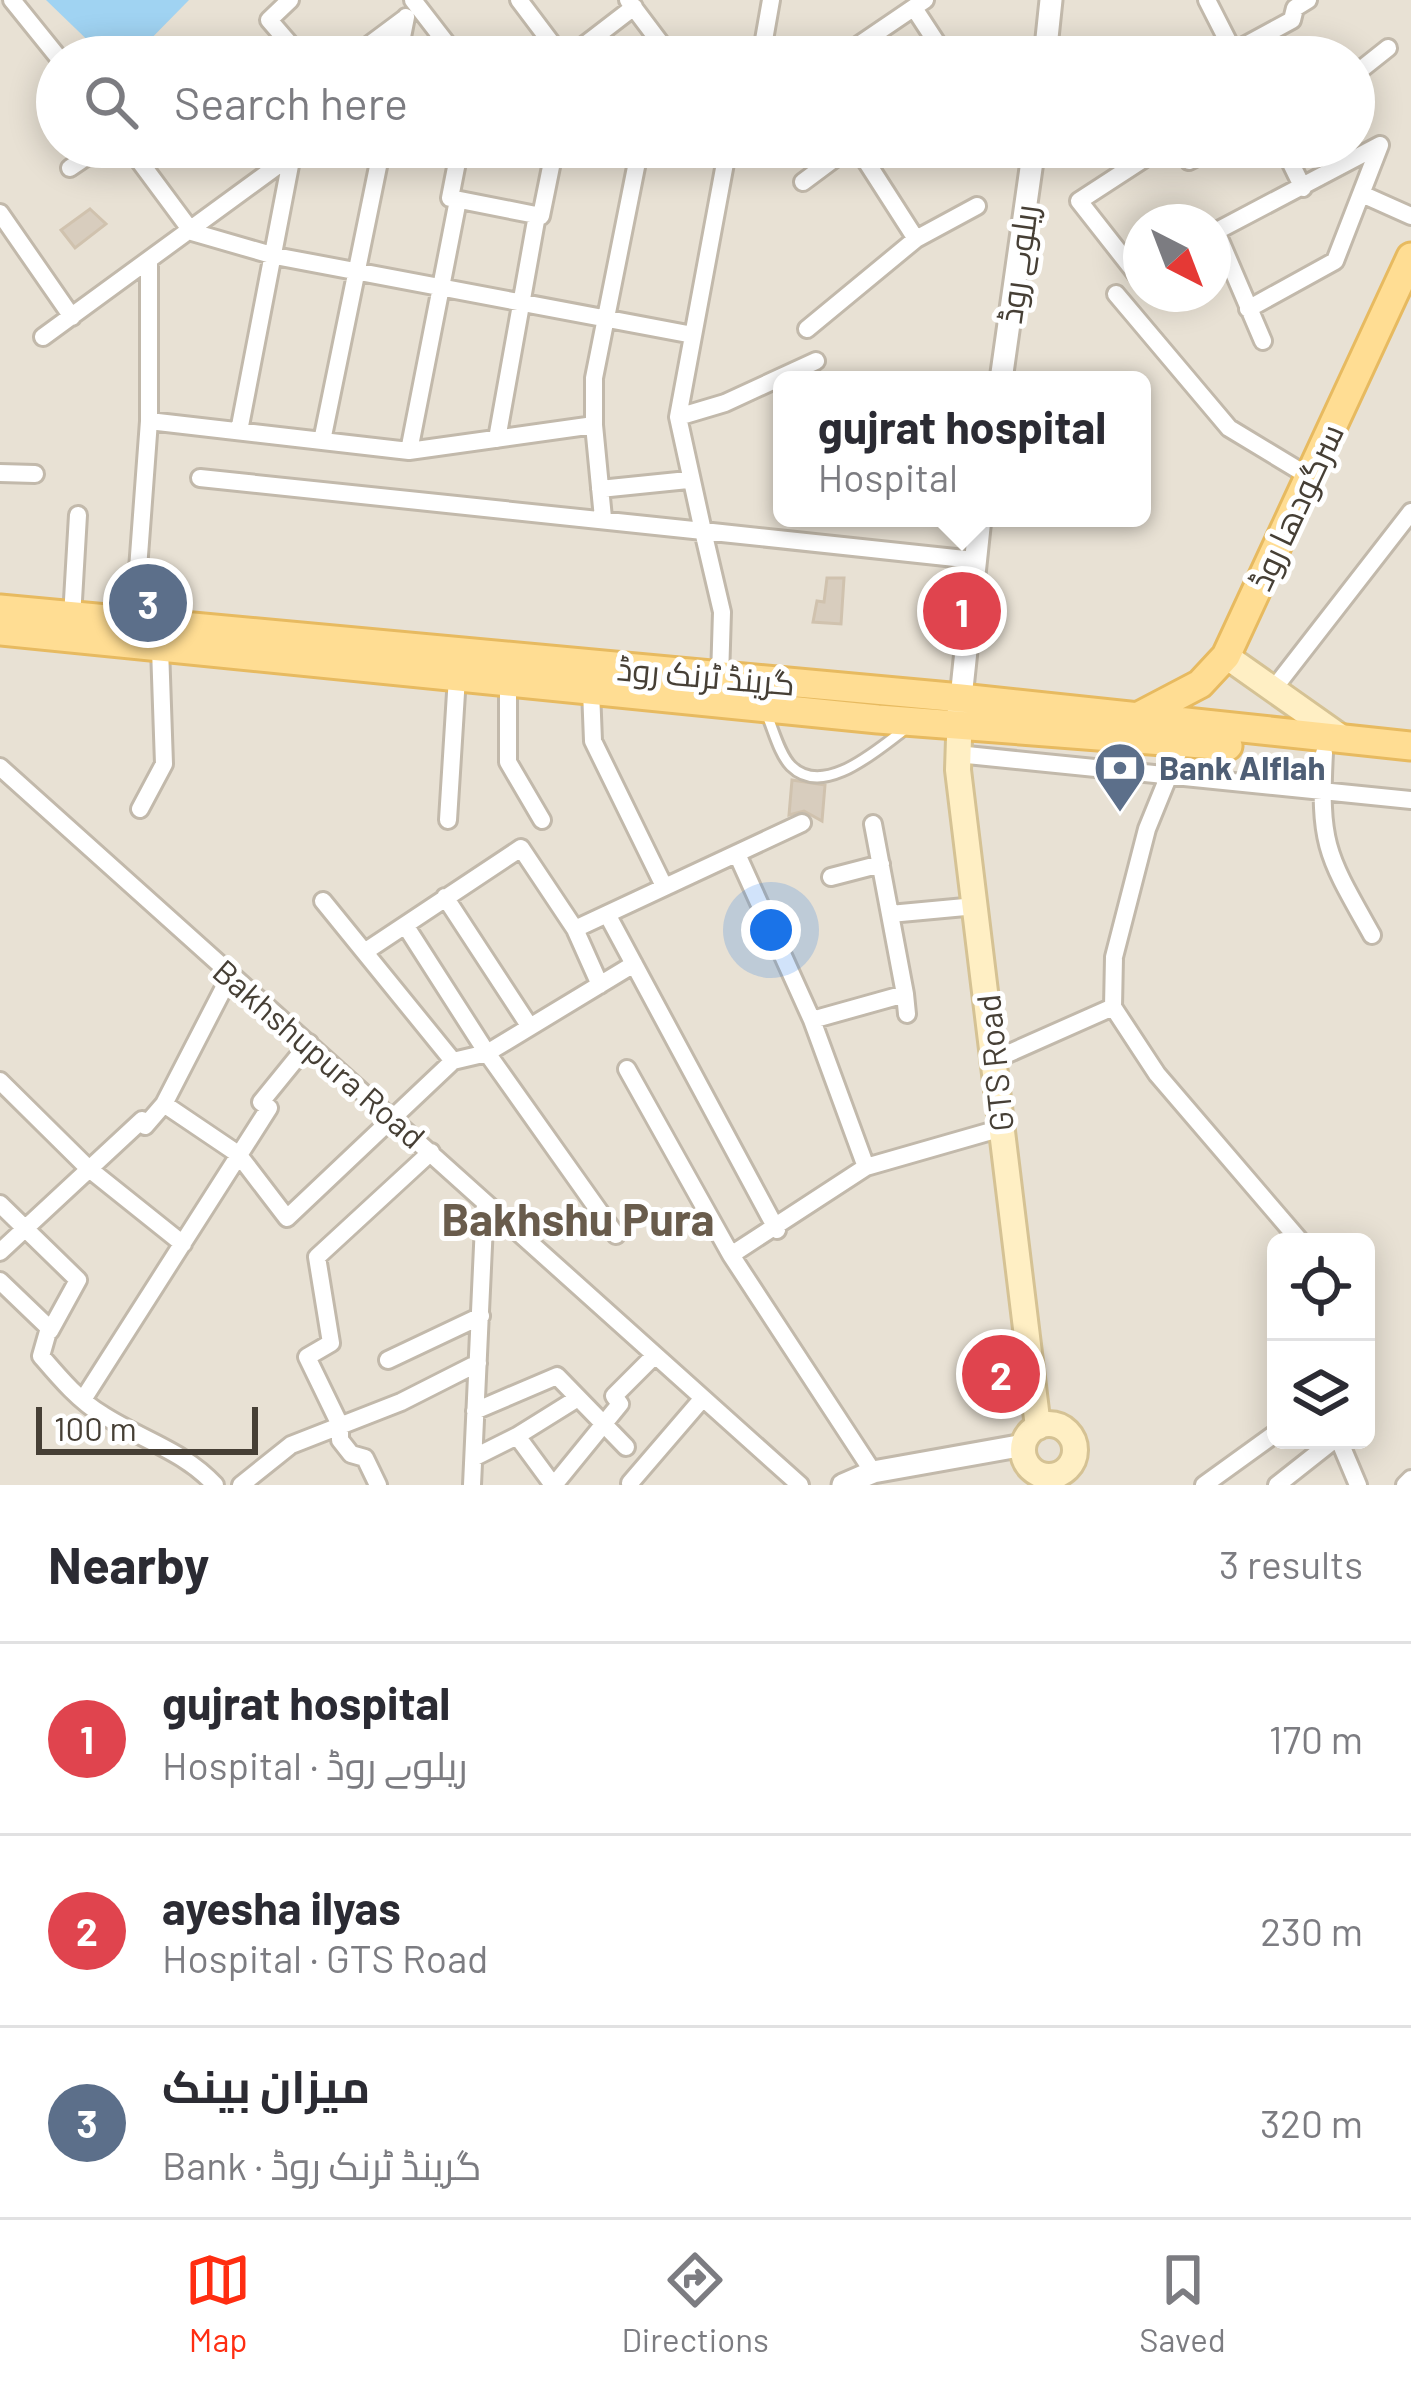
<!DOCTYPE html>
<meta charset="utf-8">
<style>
body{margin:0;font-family:Barlow,Cairo,sans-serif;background:#f2f2f3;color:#2b2b33}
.controls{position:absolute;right:36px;bottom:36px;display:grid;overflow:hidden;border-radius:18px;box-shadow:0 6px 30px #0003}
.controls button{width:108px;height:108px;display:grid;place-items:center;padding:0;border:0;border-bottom:3px solid #e1e1e2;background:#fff;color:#2b2b33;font:60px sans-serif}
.compass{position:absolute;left:1123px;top:204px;width:108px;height:108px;border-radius:50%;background:#fff;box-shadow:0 6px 30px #0003;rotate:138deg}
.scale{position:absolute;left:36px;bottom:30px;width:222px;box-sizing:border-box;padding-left:12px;border:6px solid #463f35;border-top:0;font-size:33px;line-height:42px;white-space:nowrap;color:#463f35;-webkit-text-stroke:9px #fff;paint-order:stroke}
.you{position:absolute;left:771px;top:930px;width:42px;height:42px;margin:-30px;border:9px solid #fff;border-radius:50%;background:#1a73e8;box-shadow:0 0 0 18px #1a73e833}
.badge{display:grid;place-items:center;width:78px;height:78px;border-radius:50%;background:#ff2d11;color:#fff;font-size:39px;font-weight:700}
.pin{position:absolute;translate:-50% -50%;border:6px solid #fff;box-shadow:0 3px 12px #0006}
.popup{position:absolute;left:773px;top:371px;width:378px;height:156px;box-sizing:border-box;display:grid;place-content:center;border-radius:18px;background:#fff;filter:drop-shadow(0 3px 9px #0005);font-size:39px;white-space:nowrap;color:#7c7c81}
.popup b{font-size:45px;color:#2b2b33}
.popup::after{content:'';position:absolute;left:50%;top:100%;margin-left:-24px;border:24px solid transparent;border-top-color:#fff}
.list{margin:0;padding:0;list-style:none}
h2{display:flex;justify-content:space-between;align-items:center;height:156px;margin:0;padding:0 48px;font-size:51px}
h2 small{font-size:39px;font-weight:400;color:#7c7c81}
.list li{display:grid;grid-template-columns:78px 1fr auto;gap:36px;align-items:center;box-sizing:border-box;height:192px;padding:0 48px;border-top:3px solid #e1e1e2}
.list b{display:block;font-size:45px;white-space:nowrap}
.list p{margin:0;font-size:39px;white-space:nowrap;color:#7c7c81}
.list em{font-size:39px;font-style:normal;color:#7c7c81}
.icon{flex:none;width:66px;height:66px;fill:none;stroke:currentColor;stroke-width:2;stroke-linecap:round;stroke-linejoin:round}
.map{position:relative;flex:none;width:1411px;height:1485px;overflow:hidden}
.search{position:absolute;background:#fff;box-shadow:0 6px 30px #0003;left:36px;right:36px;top:36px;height:132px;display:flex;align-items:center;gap:30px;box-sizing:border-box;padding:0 42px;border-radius:66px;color:#7c7c81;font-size:45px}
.sheet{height:732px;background:#fff}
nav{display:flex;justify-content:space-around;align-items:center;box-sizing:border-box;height:168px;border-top:3px solid #e1e1e2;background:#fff;font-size:33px;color:#7c7c81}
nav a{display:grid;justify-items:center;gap:6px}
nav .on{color:#ff2d11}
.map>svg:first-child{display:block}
.residential{fill:#e8e1d4;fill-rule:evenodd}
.water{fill:#a0d3f2}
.building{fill:#d8cdbe;stroke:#d0c2ae;stroke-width:3}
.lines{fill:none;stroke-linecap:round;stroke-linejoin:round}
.service-casing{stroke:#c2b9ab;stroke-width:15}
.minor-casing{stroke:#c2b9ab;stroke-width:22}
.tertiary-casing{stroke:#c2b9ab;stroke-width:27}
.secondary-casing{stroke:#d5c294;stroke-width:30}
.primary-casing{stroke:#e7ba60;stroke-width:33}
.service{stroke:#fff;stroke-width:9}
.minor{stroke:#fff;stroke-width:16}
.tertiary{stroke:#fff;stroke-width:21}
.secondary{stroke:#ffefc4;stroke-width:24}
.primary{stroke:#ffdd93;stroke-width:27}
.labels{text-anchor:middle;stroke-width:10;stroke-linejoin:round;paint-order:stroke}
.street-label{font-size:33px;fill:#463f35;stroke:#fff}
.service-label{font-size:33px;font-weight:bold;fill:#4e5e75;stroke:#fff;text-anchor:start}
.district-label{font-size:45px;font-weight:bold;fill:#695c4c;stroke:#fff}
</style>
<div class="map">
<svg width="1411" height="1485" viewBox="0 0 1411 1485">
<rect width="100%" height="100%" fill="#f3efe6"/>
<!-- residential -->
<path class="residential" d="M 0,0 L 1411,0 L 1411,1485 L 0,1485 ZM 57,57 L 1354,57 L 1354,147 L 57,147 ZM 1141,222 L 1213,222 L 1213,294 L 1141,294 ZM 782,380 L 1142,380 L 1142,518 L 782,518 ZM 1276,1242 L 1366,1242 L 1366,1440 L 1276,1440 Z"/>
<!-- water -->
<path class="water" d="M 46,0 L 189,0 L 133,57 L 105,57 Z"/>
<!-- building -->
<path class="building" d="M 90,209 L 106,224 L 75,248 L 61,230 Z
M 827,578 L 844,578 L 841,624 L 813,622 L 817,601 L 824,602 Z
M 792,780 L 825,785 L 822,821 L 804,811 L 789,815 Z"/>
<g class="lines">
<!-- service casing -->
<g class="service-casing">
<path id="service" d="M 766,713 C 773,728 779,754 791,766 C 824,799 879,748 904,730"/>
</g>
<!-- minor casing -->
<g class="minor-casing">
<path id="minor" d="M 12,0 L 58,57
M 290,0 L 269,20 L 301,57
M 413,0 L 457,57
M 519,0 L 562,57
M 628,0 L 671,57
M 1207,0 L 1236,57
M 914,8 L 946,57
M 1233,52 L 1292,20 L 1295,8 L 1308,0
M 353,57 L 404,19
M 398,57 L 406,17
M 569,57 L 634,7
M 761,57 L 771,0
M 841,57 L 925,0
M 1208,57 L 1230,44
M 1354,75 L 1388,48
M 129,147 L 192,232 L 275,256 L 693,335
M 460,147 L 450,198 L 541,216 L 555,147
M 728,147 L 678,417 L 703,531 L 974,560
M 857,147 L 916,239
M 1182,147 L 1189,161 L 1217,147
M 1283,147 L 1303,188
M 70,168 L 101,147
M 803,182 L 850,147
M 1364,195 L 1411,216
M 0,213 L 72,317
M 1216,231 L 1263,341
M 1213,233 L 1380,145
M 1141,280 L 1079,201 L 1162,147
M 1116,294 L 1229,428 L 1310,477
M 1248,309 L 1335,261 L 1380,145
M 807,329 L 916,239 L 977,206
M 43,337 L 303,147
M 678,417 L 725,403 L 816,361
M 149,421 L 409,451 L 594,425 L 594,378 L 640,147
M 594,425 L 603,518
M 239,431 L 292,155
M 497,439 L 537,215
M 322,441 L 382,147
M 409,451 L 458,200
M 0,473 L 35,474
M 200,478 L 703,531 L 722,612 L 720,678
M 600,489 L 688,480
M 72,617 L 78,515
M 134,623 L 149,421 L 149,262
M 508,682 L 508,762 L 542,820
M 1275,687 L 1411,512
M 591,690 L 593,741 L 663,884
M 1182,743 L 1147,829 L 1114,957 L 1113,1007 L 1157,1074 L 1301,1242
M 1324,753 C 1319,846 1327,855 1372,935
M 957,754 L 1411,800
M 0,767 L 800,1485
M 140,809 L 164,764 L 160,648
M 448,820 L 457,677
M 737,854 L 812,1020
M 831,877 L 881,864
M 445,897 L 530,1027
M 323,901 L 453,1061
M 607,914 L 777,1230
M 890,914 L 976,906
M 405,925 L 487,1053 L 634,964
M 575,929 L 802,823
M 366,951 L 521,848 L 575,929 L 600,985
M 905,994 L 907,1014
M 996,1059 L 1113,1007
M 627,1069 L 731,1255
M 0,1081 L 88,1168 L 183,1244
M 164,1104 L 238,1154 L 287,1218 L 453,1061 L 487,1053 L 616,1235
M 866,1167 L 812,1020 L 905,994 L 873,824
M 0,1204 L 78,1280 L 50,1331
M 0,1252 L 142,1120 L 145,1126 L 164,1104 L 230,976
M 0,1281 L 49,1328 L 41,1356 C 59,1377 79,1401 103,1415 C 142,1440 184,1451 215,1485
M 388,1360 L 481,1316
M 84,1398 L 269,1108 L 261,1102 L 309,1043
M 475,1411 L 557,1376 L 626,1447
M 1339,1440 L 1358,1485
M 475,1457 L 517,1436
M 873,1472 L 731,1255 L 866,1167 L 1002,1128
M 630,1483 L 703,1398
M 241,1485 L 291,1445 L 401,1402 L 478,1363
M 378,1485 L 365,1458 L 351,1454 L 340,1440 L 340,1425 L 307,1357 L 331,1343 L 317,1257 L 431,1152
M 472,1485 L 485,1203
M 553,1485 L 517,1436 L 578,1398
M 554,1485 L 620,1404 L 614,1396 L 655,1355
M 1045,1485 L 1051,1476
M 1204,1485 L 1276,1433
M 1277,1485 L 1334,1440
M 1405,1485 L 1411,1479"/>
</g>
<!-- tertiary casing -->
<g class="tertiary-casing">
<path id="tertiary" d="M 1045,57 L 1051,0
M 1001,380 L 1034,147
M 961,698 L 980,518
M 843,1485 L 873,1472 L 1024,1445"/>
</g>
<!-- secondary casing -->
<g class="secondary-casing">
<path id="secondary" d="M 1226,656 L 1345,740
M 960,707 L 958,770 L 1038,1427
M1023 1450a26 26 0 1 1 52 0a26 26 0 1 1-52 0Z"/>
</g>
<!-- primary casing -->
<g class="primary-casing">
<path id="primary" d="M 0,609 L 961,698 L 1411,746
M 0,631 L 878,719 L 1228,746
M 1139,716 L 1200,684 L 1226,656 L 1411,257"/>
</g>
<!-- service -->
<use href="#service" class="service"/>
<!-- minor -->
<use href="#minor" class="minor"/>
<!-- tertiary -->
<use href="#tertiary" class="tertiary"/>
<!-- secondary -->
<use href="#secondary" class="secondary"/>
<!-- primary -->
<use href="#primary" class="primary"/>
</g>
<!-- icons -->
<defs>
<g id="bank-pin" transform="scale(2.7)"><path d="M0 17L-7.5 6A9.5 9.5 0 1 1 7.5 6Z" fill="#5c6f8a" stroke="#fff"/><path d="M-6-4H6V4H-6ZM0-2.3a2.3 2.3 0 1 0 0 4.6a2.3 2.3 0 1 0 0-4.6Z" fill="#fff"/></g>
</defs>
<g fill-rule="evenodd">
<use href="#bank-pin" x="1120" y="768"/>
</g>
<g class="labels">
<!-- street labels -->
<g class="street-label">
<text transform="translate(1018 264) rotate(-82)" y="12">ریلوے روڈ</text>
<text transform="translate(1296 507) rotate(-65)" y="12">سرگودھا روڈ</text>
<text transform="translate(706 676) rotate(5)" y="12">گرینڈ ٹرنک روڈ</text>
<text transform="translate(319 1054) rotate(41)" y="12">Bakhshupura Road</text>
<text transform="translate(995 1063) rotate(-96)" y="12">GTS Road</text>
</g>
<!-- service labels -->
<g class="service-label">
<text x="1159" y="780">Bank Alflah</text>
</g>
<!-- district labels -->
<g class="district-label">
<text x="578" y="1236">Bakhshu Pura</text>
</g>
</g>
</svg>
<div class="controls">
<button><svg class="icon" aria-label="locate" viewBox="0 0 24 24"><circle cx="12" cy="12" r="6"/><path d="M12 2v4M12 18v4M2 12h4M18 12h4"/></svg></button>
<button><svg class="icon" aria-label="layers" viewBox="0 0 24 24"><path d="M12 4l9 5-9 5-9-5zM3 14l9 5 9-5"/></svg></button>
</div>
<svg class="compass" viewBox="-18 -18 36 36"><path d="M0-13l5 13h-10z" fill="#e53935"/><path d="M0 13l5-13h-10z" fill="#7c7c81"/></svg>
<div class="scale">100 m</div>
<div class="you"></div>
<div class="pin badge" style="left:962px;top:611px;background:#e0444e">1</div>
<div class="popup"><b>gujrat hospital</b>Hospital</div>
<div class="pin badge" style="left:1001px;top:1374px;background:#e0444e">2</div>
<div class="pin badge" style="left:148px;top:603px;background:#5c6f8a">3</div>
<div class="search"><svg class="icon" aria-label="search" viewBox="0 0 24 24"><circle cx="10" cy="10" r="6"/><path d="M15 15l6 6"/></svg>Search here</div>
</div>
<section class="sheet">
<h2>Nearby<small>3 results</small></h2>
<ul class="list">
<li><span class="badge" style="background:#e0444e">1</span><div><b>gujrat hospital</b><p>Hospital · ریلوے روڈ</p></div><em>170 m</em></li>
<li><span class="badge" style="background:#e0444e">2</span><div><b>ayesha ilyas</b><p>Hospital · GTS Road</p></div><em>230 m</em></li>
<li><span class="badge" style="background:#5c6f8a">3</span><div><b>میزان بینک</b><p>Bank · گرینڈ ٹرنک روڈ</p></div><em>320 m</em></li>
</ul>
</section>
<nav>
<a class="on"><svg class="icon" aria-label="map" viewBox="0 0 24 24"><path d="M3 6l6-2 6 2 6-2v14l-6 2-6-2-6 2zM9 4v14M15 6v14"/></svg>Map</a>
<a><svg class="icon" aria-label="directions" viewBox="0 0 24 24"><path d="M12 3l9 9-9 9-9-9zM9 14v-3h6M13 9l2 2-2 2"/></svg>Directions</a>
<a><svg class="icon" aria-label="saved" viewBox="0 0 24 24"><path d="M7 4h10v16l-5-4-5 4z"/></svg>Saved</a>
</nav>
